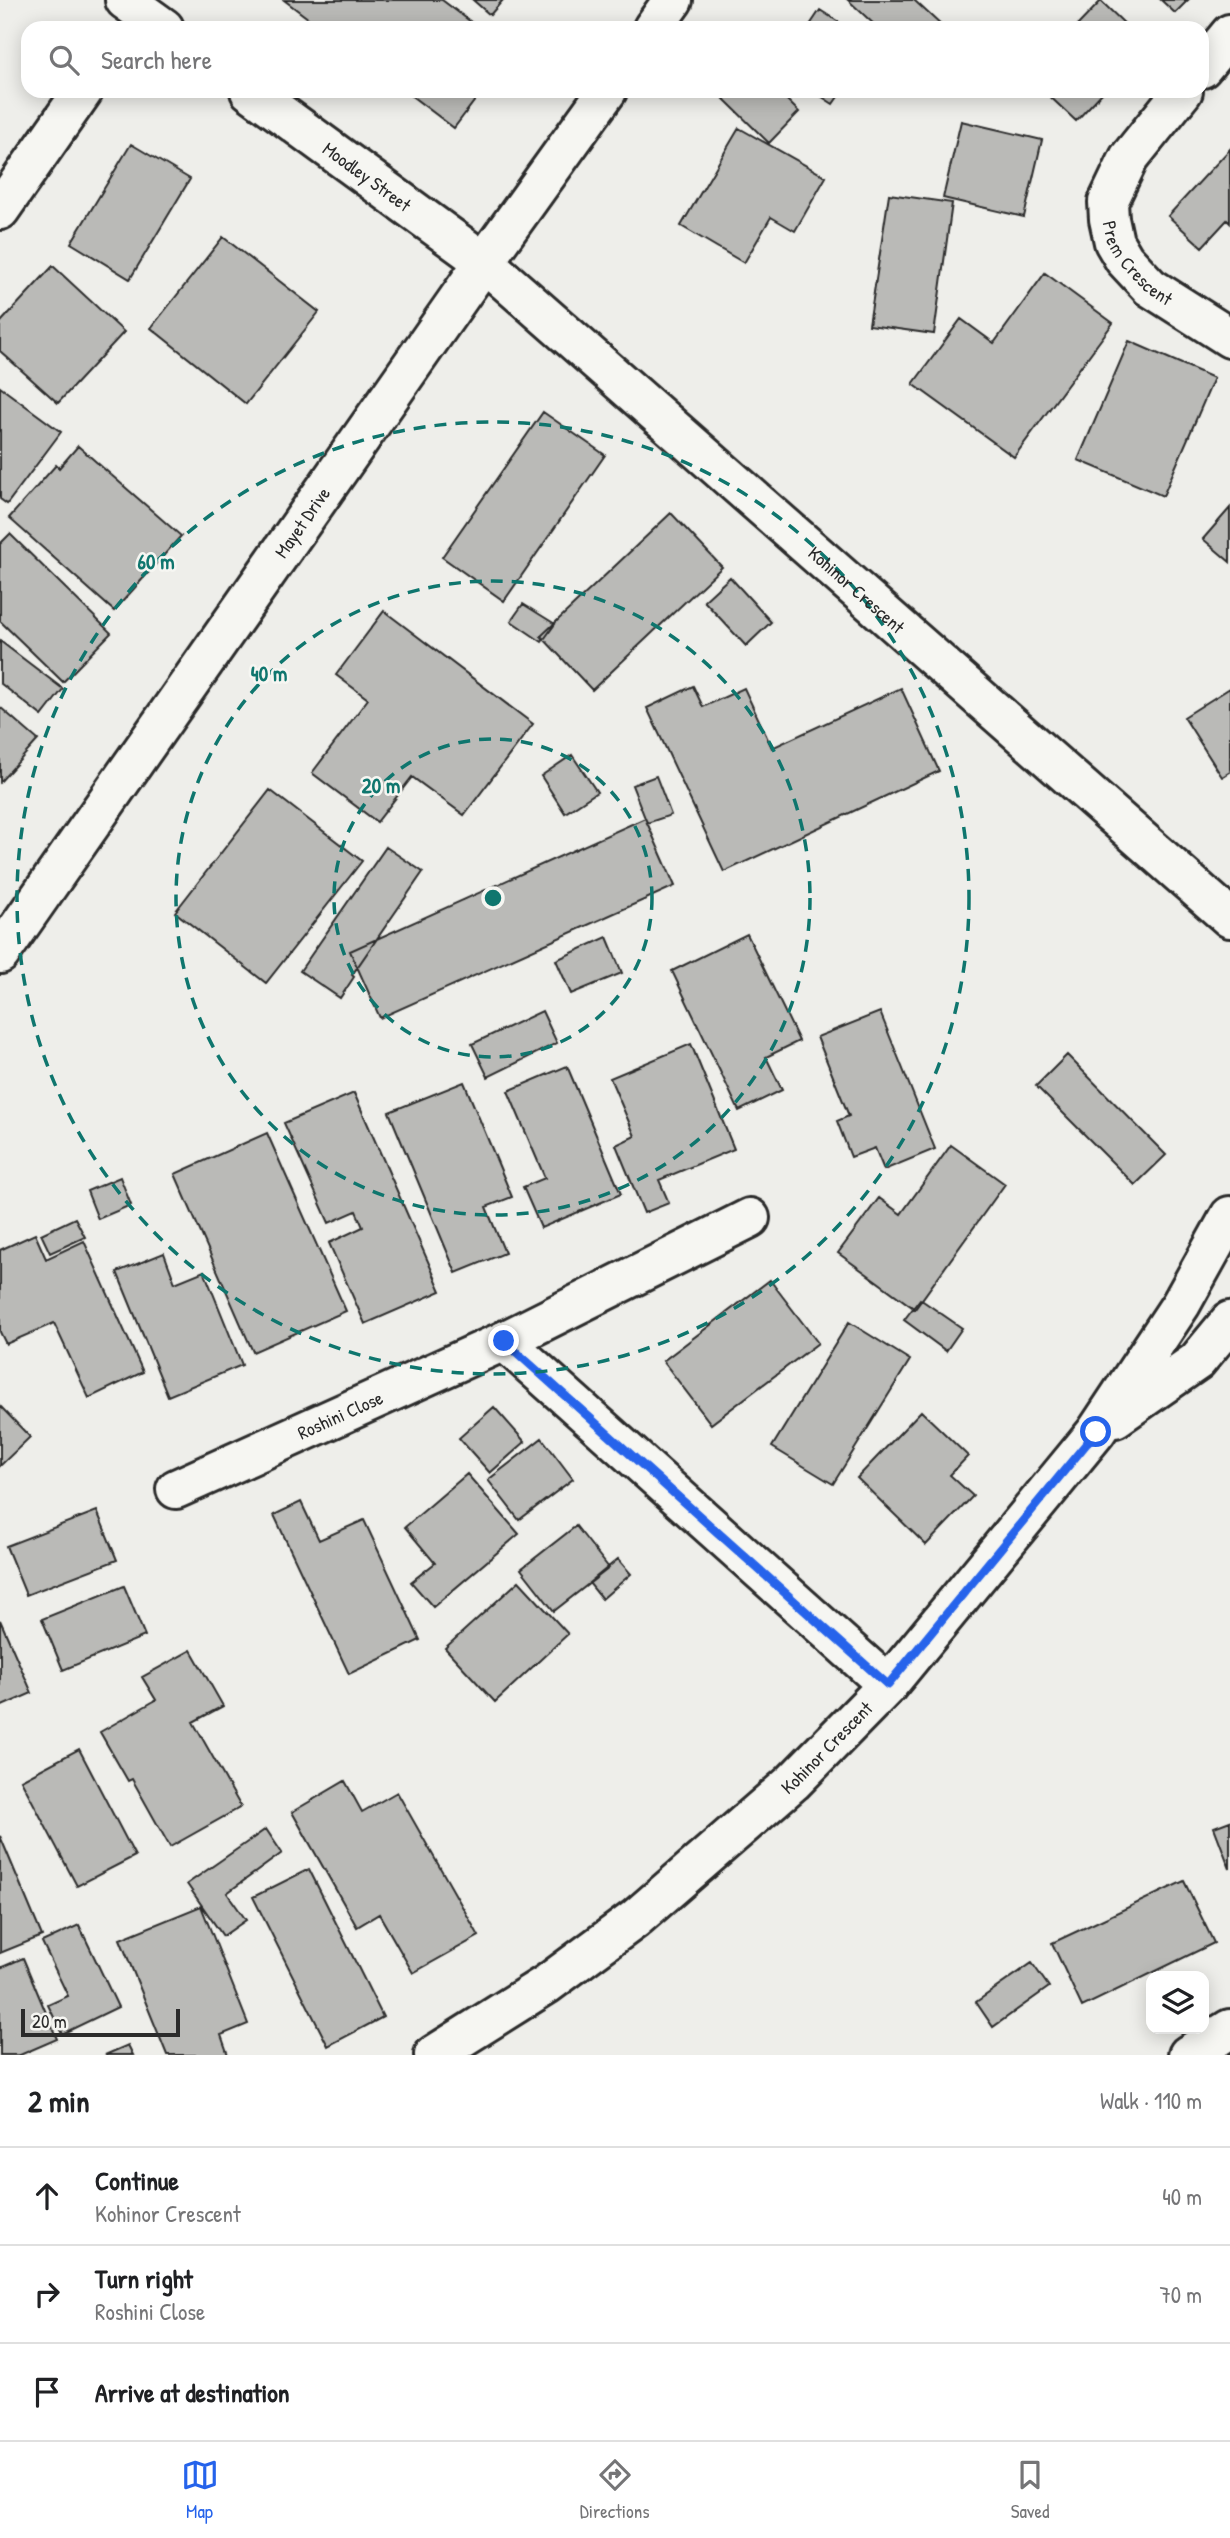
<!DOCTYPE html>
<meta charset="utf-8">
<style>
body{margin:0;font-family:"Patrick Hand",sans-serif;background:#f6f6f6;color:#202124}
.controls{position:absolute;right:21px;bottom:21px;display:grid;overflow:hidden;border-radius:14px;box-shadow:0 4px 18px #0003}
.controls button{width:63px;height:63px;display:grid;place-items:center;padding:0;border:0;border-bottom:2px solid #e0e0e0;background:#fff;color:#202124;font:35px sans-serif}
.scale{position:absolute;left:21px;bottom:18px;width:159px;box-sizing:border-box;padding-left:7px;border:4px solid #2b2b2b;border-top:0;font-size:19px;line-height:24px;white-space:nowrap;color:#2b2b2b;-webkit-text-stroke:5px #f6f6f2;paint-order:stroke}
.stop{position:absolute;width:21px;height:21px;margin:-16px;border:5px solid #2563eb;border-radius:50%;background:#fff}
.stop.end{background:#2563eb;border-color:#fff;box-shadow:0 2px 7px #0008}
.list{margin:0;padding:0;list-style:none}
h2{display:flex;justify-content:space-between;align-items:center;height:91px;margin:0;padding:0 28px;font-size:30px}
h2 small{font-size:23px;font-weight:400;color:#757577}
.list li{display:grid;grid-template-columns:46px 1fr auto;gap:21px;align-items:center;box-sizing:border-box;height:98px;padding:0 28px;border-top:2px solid #e0e0e0}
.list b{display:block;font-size:26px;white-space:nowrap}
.list p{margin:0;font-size:23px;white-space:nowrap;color:#757577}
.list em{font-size:23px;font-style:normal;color:#757577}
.icon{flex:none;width:38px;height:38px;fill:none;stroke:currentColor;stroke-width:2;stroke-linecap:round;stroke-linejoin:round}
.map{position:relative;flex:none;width:1230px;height:2055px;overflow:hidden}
.search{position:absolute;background:#fff;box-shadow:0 4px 18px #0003;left:21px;right:21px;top:21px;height:77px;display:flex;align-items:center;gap:18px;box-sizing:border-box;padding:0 24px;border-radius:21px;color:#757577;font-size:26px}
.sheet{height:385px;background:#fff}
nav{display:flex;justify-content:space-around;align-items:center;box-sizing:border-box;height:98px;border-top:2px solid #e0e0e0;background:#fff;font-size:19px;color:#757577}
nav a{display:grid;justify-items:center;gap:4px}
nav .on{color:#2563eb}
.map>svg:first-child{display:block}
.building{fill:#babab7;stroke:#2b2b2b;stroke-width:2}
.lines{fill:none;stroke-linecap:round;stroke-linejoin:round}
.minor-casing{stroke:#2b2b2b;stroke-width:44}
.minor{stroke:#f6f6f2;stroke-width:38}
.route{stroke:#2563eb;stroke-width:9}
.ring{fill:none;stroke:#0f766e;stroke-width:3.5;stroke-dasharray:12 9}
.labels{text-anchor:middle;stroke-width:5;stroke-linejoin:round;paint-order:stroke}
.street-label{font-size:19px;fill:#2b2b2b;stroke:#f6f6f2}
.centre{fill:#0f766e;stroke:#f6f6f2;stroke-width:3.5}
.ring-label{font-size:21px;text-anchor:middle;font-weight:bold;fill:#0f766e;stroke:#f6f6f2;stroke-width:5;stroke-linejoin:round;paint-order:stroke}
</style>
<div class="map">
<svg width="1230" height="2055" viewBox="0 0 1230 2055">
<rect width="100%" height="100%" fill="#eeeeea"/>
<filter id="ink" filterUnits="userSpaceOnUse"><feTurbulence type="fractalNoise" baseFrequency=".0143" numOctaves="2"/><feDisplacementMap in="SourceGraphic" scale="14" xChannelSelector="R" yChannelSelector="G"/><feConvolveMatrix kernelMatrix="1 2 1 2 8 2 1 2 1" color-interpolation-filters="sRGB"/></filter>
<g filter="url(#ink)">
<!-- building -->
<path class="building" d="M 284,0 L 442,0 L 479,28 L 321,28 Z
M 473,0 L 503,0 L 490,15 Z
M 848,0 L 914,0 L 944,28 L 878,28 Z
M 1161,0 L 1188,0 L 1175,13 Z
M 1101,1 L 1129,28 L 1075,28 Z
M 820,10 L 848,28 L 808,28 Z
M 405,91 L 482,91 L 454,128 Z
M 732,91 L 778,91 L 799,112 L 769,143 L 724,99 Z
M 813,91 L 842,91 L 833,104 Z
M 1044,91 L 1104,91 L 1076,121 Z
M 961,121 L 1042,140 L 1024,217 L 943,198 Z
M 739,128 L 826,177 L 795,231 L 771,217 L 744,263 L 681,226 Z
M 131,144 L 190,179 L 130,279 L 71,243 Z
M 1230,149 L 1230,223 L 1227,220 L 1202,247 L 1168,216 Z
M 889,194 L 952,203 L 934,334 L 869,325 Z
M 223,237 L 319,312 L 246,404 L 151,328 Z
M 53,266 L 124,332 L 58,403 L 0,351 L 0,323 Z
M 1045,273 L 1113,323 L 1014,457 L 913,384 L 961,319 L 994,343 Z
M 1129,341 L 1214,378 L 1163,496 L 1078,460 Z
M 0,387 L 61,432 L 7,504 L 0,499 Z
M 543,412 L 605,455 L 504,601 L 442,557 Z
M 78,446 L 181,536 L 114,611 L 9,518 L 56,465 L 59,468 Z
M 1230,508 L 1230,562 L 1203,539 Z
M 671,513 L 722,567 L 592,690 L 541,636 Z
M 10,534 L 111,633 L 63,682 L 0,621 L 0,544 Z
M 730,577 L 771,622 L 746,646 L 704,601 Z
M 523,604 L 555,624 L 542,642 L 511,621 Z
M 384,611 L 533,724 L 464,815 L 412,777 L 377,822 L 312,773 L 368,699 L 336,675 Z
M 0,641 L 63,689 L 42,716 L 0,683 Z
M 693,686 L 703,707 L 744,688 L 772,748 L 901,688 L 939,771 L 724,872 L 647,708 Z
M 1230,688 L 1230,772 L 1222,777 L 1184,717 Z
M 0,707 L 38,740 L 0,782 Z
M 572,755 L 597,792 L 565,813 L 541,776 Z
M 656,776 L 671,815 L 647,823 L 632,785 Z
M 270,790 L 362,861 L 266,983 L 175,912 Z
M 645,818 L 675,886 L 380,1018 L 350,951 Z
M 386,847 L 423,872 L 352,975 L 354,977 L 340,998 L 300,971 Z
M 747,934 L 799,1041 L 766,1057 L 782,1090 L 739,1111 L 672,971 Z
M 607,937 L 622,973 L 571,994 L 556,960 Z
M 542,1011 L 557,1043 L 488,1077 L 472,1044 Z
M 880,1012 L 935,1149 L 884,1170 L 875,1148 L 851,1157 L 837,1121 L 849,1116 L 817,1037 Z
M 691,1044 L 734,1149 L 659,1180 L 669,1203 L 644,1213 L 616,1145 L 635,1136 L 610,1078 Z
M 1067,1055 L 1166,1155 L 1135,1185 L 1036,1086 Z
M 567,1066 L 621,1194 L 541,1228 L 523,1187 L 545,1178 L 508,1091 Z
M 464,1082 L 512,1197 L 486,1207 L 505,1253 L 456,1273 L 389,1112 Z
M 354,1093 L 441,1291 L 365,1324 L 329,1243 L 363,1227 L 356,1211 L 329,1223 L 284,1123 Z
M 267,1133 L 346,1311 L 253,1352 L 175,1174 Z
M 951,1145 L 1005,1184 L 915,1309 L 838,1253 L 879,1198 L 901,1214 Z
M 120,1177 L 131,1205 L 98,1219 L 87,1191 Z
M 75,1218 L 85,1237 L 50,1253 L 41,1234 Z
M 35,1234 L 46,1259 L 84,1241 L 143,1372 L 89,1398 L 54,1323 L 6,1344 L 0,1332 L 0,1250 Z
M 164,1253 L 175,1283 L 204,1271 L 242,1365 L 168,1396 L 117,1272 Z
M 770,1280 L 818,1343 L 711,1424 L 663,1361 Z
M 920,1299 L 962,1328 L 946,1351 L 904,1320 Z
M 849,1322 L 910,1360 L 833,1484 L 772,1447 Z
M 0,1406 L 30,1437 L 0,1466 Z
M 494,1407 L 525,1442 L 490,1473 L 459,1438 Z
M 921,1411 L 968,1456 L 950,1475 L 973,1496 L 926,1545 L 857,1478 Z
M 542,1438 L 573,1479 L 519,1520 L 488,1480 Z
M 467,1474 L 519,1534 L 433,1607 L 411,1582 L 435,1563 L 405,1527 Z
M 301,1502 L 319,1540 L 364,1520 L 420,1640 L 349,1674 L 274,1515 Z
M 97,1511 L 117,1560 L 26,1595 L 6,1546 Z
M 576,1526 L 609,1568 L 554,1611 L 521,1569 Z
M 618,1559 L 631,1574 L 602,1599 L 589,1583 Z
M 519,1581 L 568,1634 L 495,1702 L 445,1648 Z
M 124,1586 L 145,1636 L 63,1670 L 42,1619 Z
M 0,1620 L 32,1693 L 0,1707 Z
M 191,1650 L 223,1706 L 193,1722 L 241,1807 L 170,1847 L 132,1779 L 128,1781 L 100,1732 L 156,1700 L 142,1677 Z
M 79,1749 L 135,1856 L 77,1886 L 21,1780 Z
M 345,1781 L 362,1812 L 397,1792 L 479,1936 L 413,1973 L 379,1914 L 357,1927 L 292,1812 Z
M 1230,1821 L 1230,1869 L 1214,1827 Z
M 266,1829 L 282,1853 L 227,1893 L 246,1920 L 223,1936 L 187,1884 Z
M 0,1836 L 42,1936 L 0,1953 Z
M 309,1869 L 383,2017 L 328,2046 L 253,1897 Z
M 1184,1881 L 1214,1943 L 1082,2007 L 1052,1943 Z
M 201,1906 L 248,2024 L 221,2035 L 228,2055 L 167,2055 L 120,1939 Z
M 79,1925 L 118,2007 L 62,2034 L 48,2005 L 68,1996 L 42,1942 Z
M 23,1958 L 57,2039 L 20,2055 L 0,2055 L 0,1968 Z
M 1032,1963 L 1049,1987 L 993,2027 L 976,2002 Z
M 128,2045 L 133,2055 L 105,2055 Z"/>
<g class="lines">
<!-- minor casing -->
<g class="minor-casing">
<g id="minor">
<path d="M 125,0 L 164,28"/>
<path d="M 653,28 L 673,0"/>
<path d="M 1202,68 L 1230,34"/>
<path id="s1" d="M 250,91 L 484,262 L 1230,918"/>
<path id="s2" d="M 1183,91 L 1129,158 L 1108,202 L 1109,219 L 1114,242 L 1124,259 L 1150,287 L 1230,338"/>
<path d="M 0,210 L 83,91"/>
<path id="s3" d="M 0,954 L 484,262 L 607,91"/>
<path d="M 504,1341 L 888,1685"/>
<path d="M 1115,1418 L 1197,1361 L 1230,1321"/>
<path id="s4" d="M 176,1489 L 504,1341 L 750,1218"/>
<path id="s5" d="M 434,2055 L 547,1984 L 635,1919 L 793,1782 L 888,1685 L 1096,1432 L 1181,1304 L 1230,1216"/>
<path d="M 1188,2055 L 1230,2029"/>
</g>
</g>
<!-- minor -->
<use href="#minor" class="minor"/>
</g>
</g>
<g class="lines" filter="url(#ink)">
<!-- route -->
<path class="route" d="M 504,1341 L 888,1685 L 1096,1432"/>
</g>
<!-- distance rings -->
<g class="ring">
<circle cx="493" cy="898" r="159"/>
<circle cx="493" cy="898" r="317"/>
<circle cx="493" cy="898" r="476"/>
</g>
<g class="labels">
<!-- street labels -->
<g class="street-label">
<text dy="7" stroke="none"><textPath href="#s1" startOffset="145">Moodley Street</textPath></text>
<text dy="7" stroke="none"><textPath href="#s2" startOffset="206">Prem Crescent</textPath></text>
<text dy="7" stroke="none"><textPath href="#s3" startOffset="527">Mayet Drive</textPath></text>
<text dy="7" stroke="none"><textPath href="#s1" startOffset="786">Kohinor Crescent</textPath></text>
<text dy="7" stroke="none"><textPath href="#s4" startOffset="180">Roshini Close</textPath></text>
<text dy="7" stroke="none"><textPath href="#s5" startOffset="500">Kohinor Crescent</textPath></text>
</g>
</g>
<circle cx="493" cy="898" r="10" class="centre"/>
<g class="ring-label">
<text x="156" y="569">60 m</text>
<text x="269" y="681">40 m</text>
<text x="381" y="793">20 m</text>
</g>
</svg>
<div class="controls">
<button><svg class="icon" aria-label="layers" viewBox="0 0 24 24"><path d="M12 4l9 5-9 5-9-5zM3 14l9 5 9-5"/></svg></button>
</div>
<div class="scale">20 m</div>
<div class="stop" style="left:1096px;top:1432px"></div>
<div class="stop end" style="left:504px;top:1341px"></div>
<div class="search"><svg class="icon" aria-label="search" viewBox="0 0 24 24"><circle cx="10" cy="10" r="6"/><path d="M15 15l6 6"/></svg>Search here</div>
</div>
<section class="sheet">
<h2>2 min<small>Walk · 110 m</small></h2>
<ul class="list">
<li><svg class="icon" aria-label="ahead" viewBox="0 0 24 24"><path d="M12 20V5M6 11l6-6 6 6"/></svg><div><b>Continue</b><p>Kohinor Crescent</p></div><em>40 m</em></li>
<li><svg class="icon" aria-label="right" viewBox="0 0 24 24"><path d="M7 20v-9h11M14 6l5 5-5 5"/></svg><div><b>Turn right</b><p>Roshini Close</p></div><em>70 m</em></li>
<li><svg class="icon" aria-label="arrive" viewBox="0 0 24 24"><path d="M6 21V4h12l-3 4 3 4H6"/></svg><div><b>Arrive at destination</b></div></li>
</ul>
</section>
<nav>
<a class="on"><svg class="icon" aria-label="map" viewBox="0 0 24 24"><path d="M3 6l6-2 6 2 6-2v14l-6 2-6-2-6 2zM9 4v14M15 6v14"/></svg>Map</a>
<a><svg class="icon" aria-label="directions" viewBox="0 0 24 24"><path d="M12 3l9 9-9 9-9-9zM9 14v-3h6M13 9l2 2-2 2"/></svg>Directions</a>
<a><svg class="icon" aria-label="saved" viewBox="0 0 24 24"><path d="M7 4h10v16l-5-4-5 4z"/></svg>Saved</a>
</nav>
